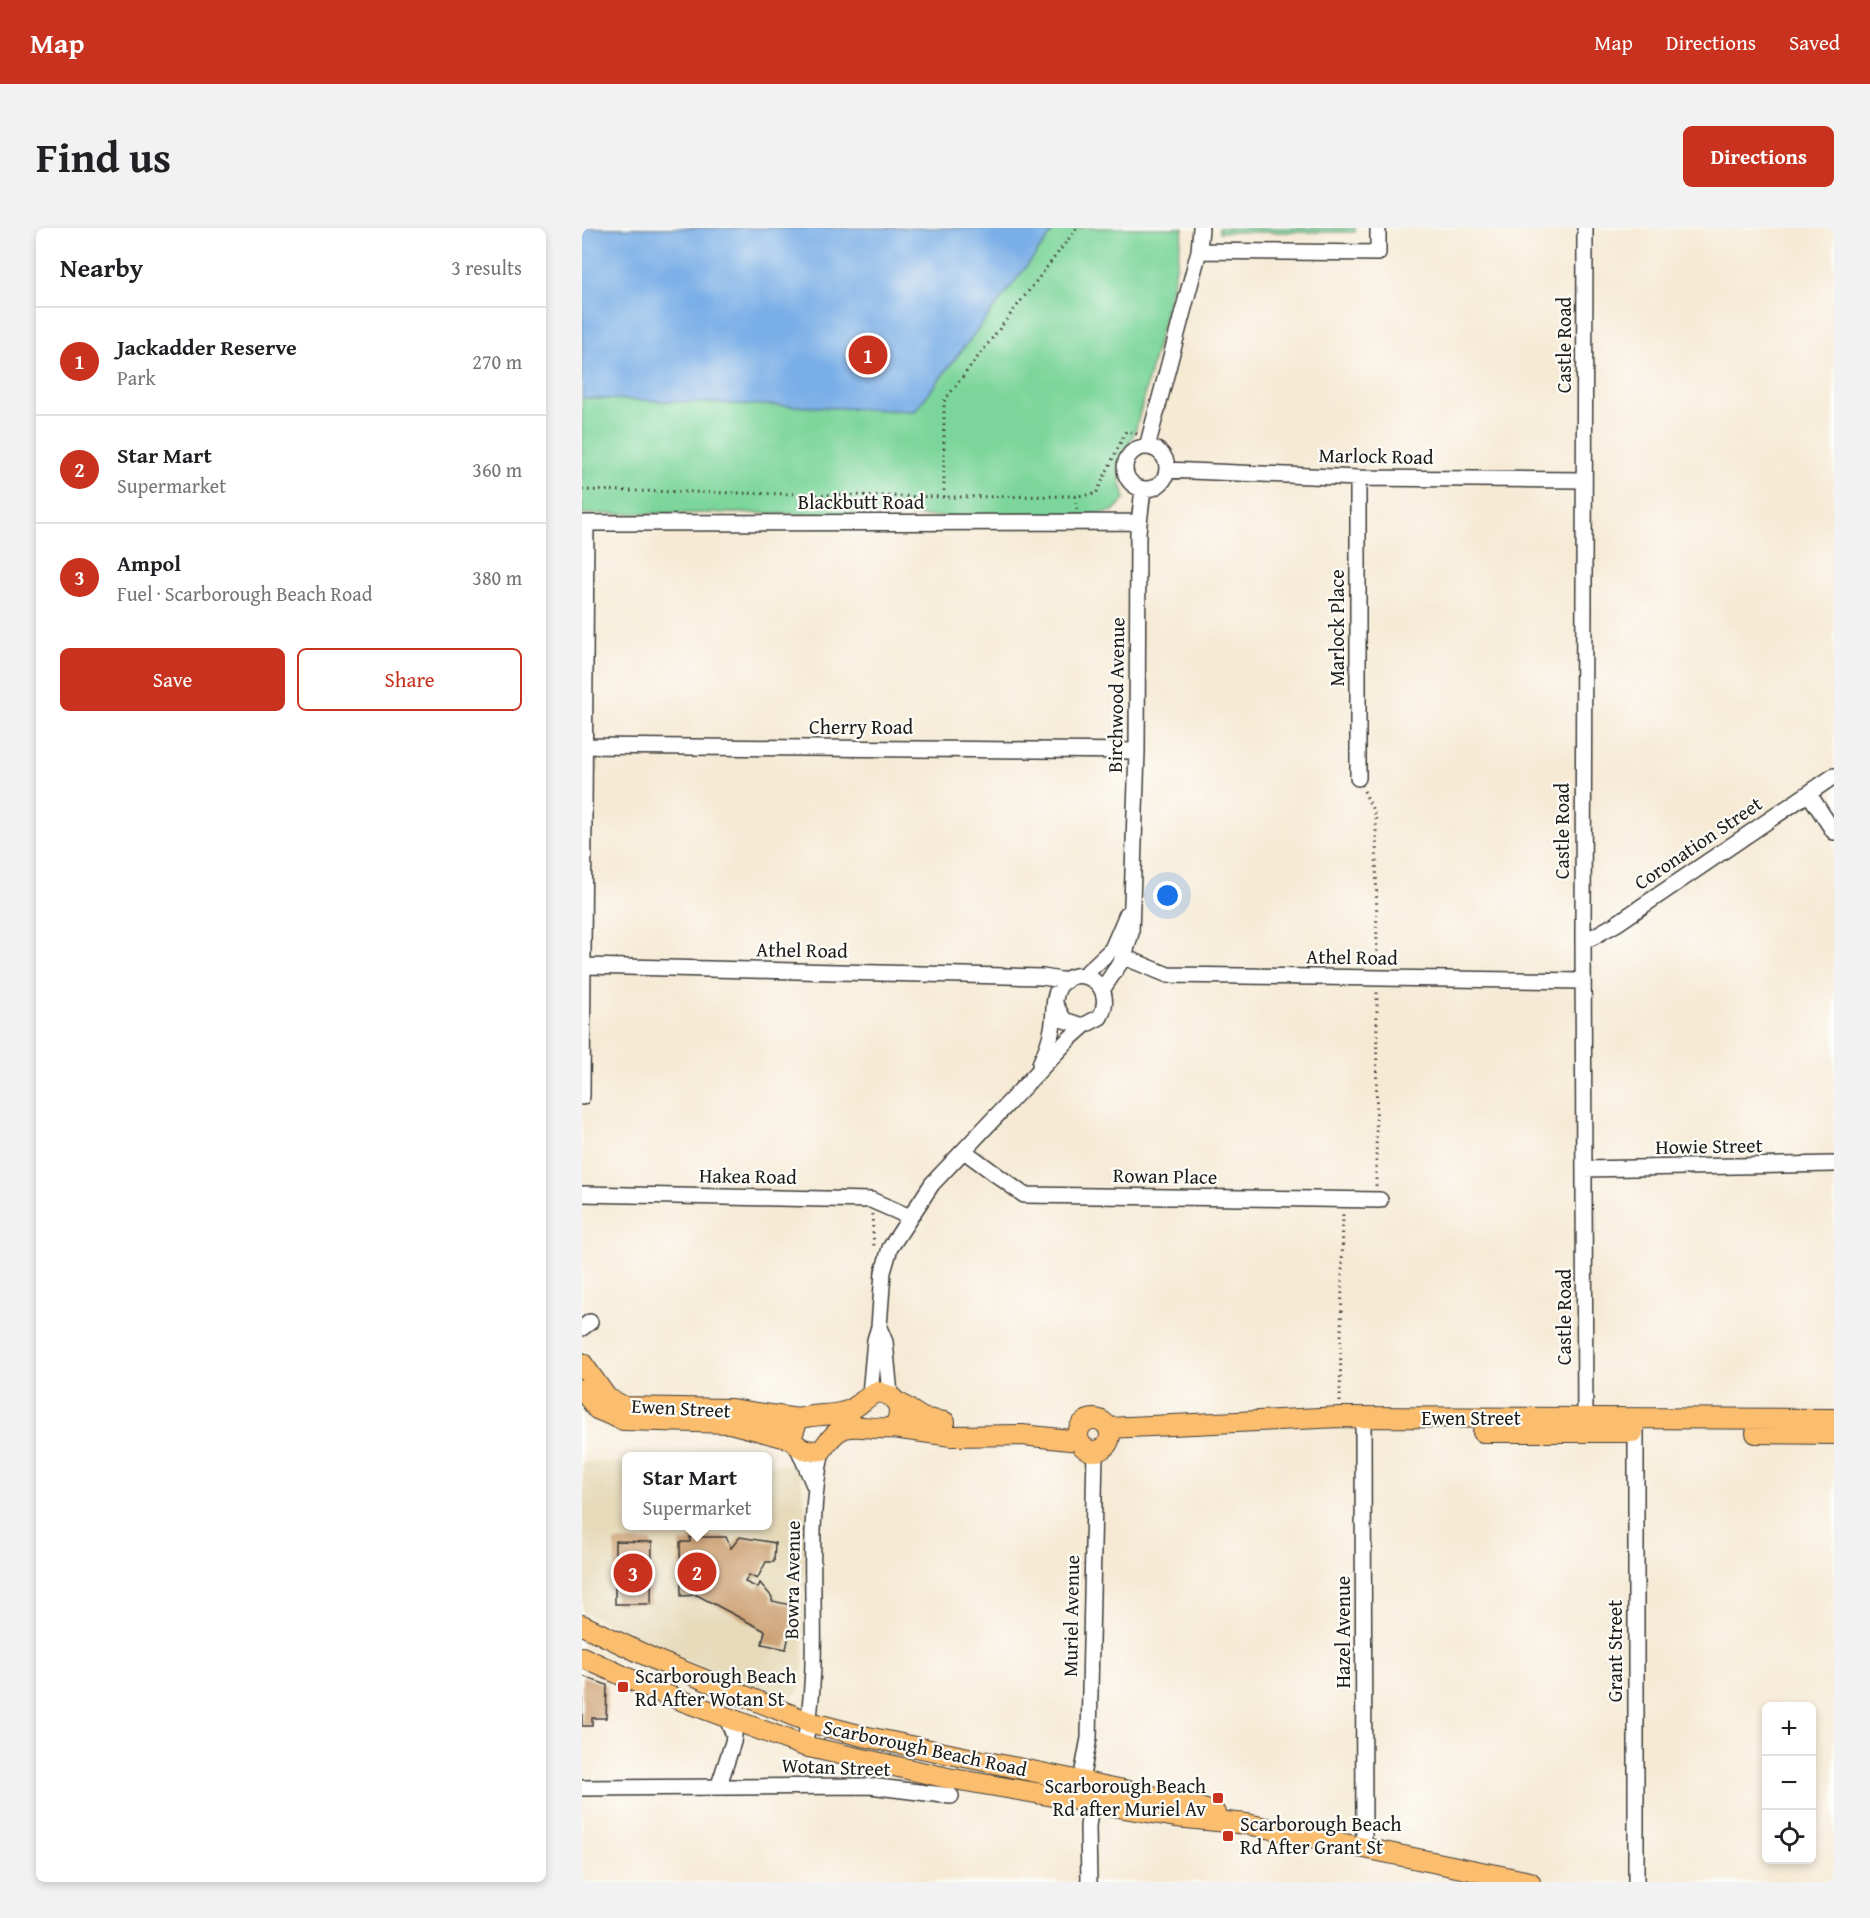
<!DOCTYPE html>
<meta charset="utf-8">
<style>
body{margin:0;font-family:"Gentium Book Plus",serif;background:#f2f2f2;color:#202124}
.controls{position:absolute;right:18px;bottom:18px;display:grid;overflow:hidden;border-radius:9px;box-shadow:0 3px 9px #0003}
.controls button{width:54px;height:54px;display:grid;place-items:center;padding:0;border:0;border-bottom:2px solid #e0e0e0;background:#fff;color:#202124;font:30px sans-serif}
.you{position:absolute;left:586px;top:668px;width:21px;height:21px;margin:-15px;border:4px solid #fff;border-radius:50%;background:#1a73e8;box-shadow:0 0 0 9px #1a73e833}
.badge{display:grid;place-items:center;width:39px;height:39px;border-radius:50%;background:#c8321e;color:#fff;font-size:20px;font-weight:700}
.pin{position:absolute;translate:-50% -50%;border:3px solid #fff;box-shadow:0 2px 6px #0006}
.popup{position:absolute;left:40px;top:1224px;width:150px;height:78px;box-sizing:border-box;display:grid;place-content:center;border-radius:9px;background:#fff;filter:drop-shadow(0 2px 4px #0005);font-size:20px;white-space:nowrap;color:#757577}
.popup b{font-size:22px;color:#202124}
.popup::after{content:'';position:absolute;left:50%;top:100%;margin-left:-12px;border:12px solid transparent;border-top-color:#fff}
.list{margin:0;padding:0;list-style:none}
h2{display:flex;justify-content:space-between;align-items:center;height:78px;margin:0;padding:0 24px;font-size:26px}
h2 small{font-size:20px;font-weight:400;color:#757577}
.list li{display:grid;grid-template-columns:39px 1fr auto;gap:18px;align-items:center;box-sizing:border-box;height:108px;padding:0 24px;border-top:2px solid #e0e0e0}
.list b{display:block;font-size:22px;white-space:nowrap}
.list p{margin:0;font-size:20px;white-space:nowrap;color:#757577}
.list em{font-size:20px;font-style:normal;color:#757577}
.actions{display:flex;gap:12px;padding:18px 24px}
.actions a{flex:1;padding:14px 0;border:2px solid #c8321e;border-radius:9px;text-align:center;font-size:21px;color:#c8321e}
.actions .main{background:#c8321e;color:#fff}
.icon{flex:none;width:33px;height:33px;fill:none;stroke:currentColor;stroke-width:2;stroke-linecap:round;stroke-linejoin:round}
.map{position:relative;flex:none;width:1252px;height:1654px;overflow:hidden;border-radius:9px}
header{display:flex;align-items:center;gap:36px;box-sizing:border-box;height:84px;padding:0 30px;background:#c8321e;color:#fff}
header strong{font-size:28px}
nav{display:flex;gap:33px;margin-inline-start:auto;font-size:21px}
.intro{display:flex;align-items:center;justify-content:space-between;box-sizing:border-box;height:144px;padding:0 36px}
h1{margin:0;font-size:42px}
.button{padding:15px 27px;border-radius:9px;background:#c8321e;color:#fff;font-size:21px;font-weight:700}
main{display:flex;gap:36px;padding:0 36px}
aside{flex:1;background:#fff;border-radius:9px;box-shadow:0 3px 9px #0003}
.map>svg:first-child{display:block}
.built{fill:#e6daba}
.green{fill:#7cd59a;stroke:#4c785b;stroke-width:1.5}
.water{fill:#79aee7;stroke:#4a6582;stroke-width:1.5}
.building{fill:#cca073}
.lines{fill:none;stroke-linecap:round;stroke-linejoin:round}
.minor-casing{stroke:#3d3b38;stroke-width:18}
.major-casing{stroke:#3d3b38;stroke-width:22}
.path{stroke:#3d3b38;stroke-width:3;stroke-dasharray:1.5 4.5;stroke-linecap:butt}
.minor{stroke:#fff;stroke-width:15}
.major{stroke:#fbbd6e;stroke-width:20}
.poi-dot{fill:#c8321e;stroke:#fdfcf7;stroke-width:2}
.labels{text-anchor:middle;stroke-width:4.5;stroke-linejoin:round;paint-order:stroke}
.street-label{font-size:20px;fill:#1c1c1c;stroke:#fdfcf7}
.poi-label{font-size:20px;fill:#1c1c1c;stroke:#fdfcf7;text-anchor:start}
</style>
<header>
<strong>Map</strong>
<nav><a>Map</a><a>Directions</a><a>Saved</a></nav>
</header>
<div class="intro"><h1>Find us</h1><a class="button">Directions</a></div>
<main>
<aside>
<h2>Nearby<small>3 results</small></h2>
<ul class="list">
<li><span class="badge">1</span><div><b>Jackadder Reserve</b><p>Park</p></div><em>270 m</em></li>
<li><span class="badge">2</span><div><b>Star Mart</b><p>Supermarket</p></div><em>360 m</em></li>
<li><span class="badge">3</span><div><b>Ampol</b><p>Fuel · Scarborough Beach Road</p></div><em>380 m</em></li>
</ul>
<div class="actions"><a class="main">Save</a><a>Share</a></div>
</aside>
<div class="map">
<svg width="1252" height="1654" viewBox="0 0 1252 1654">
<rect width="100%" height="100%" fill="#fdfcf7"/>
<filter id="ink" filterUnits="userSpaceOnUse"><feTurbulence type="fractalNoise" baseFrequency=".0167" numOctaves="2"/><feDisplacementMap in="SourceGraphic" scale="12" xChannelSelector="R" yChannelSelector="G"/><feConvolveMatrix kernelMatrix="1 2 1 2 8 2 1 2 1" color-interpolation-filters="sRGB"/></filter>
<filter id="wash" filterUnits="userSpaceOnUse"><feTurbulence type="fractalNoise" baseFrequency=".008" numOctaves="4" result="noise"/><feDisplacementMap in="SourceGraphic" scale="24" xChannelSelector="R" yChannelSelector="G"/><feGaussianBlur stdDeviation="1.35" result="paint"/><feColorMatrix in="noise" values="0 0 0 0 0 0 0 0 0 0 0 0 0 0 0 0 0 1.4 0 .05"/><feComposite in="paint" operator="in"/></filter>
<g filter="url(#wash)">
<rect width="100%" height="100%" fill="#f6ead5"/>
<!-- built -->
<path class="built" d="M 0,1234 L 44,1235 L 45,1298 L 186,1298 L 186,1237 L 216,1237 L 224,1280 L 221,1453 L 216,1464 L 202,1472 L 190,1471 L 86,1425 L 0,1383 Z"/>
<!-- green -->
<path class="green" d="M 0,0 L 601,0 L 592,50 L 553,204 L 535,238 L 543,271 L 531,283 L 480,291 L 161,285 L 0,286 Z
M 637,0 L 773,0 L 773,4 L 637,4 Z"/>
<!-- water -->
<path class="water" d="M 0,0 L 474,0 L 333,183 L 0,170 Z"/>
<g id="blocks">
<!-- building -->
<path class="building" d="M 108,1309 L 144,1309 L 149,1320 L 158,1309 L 193,1315 L 192,1334 L 184,1334 L 175,1351 L 167,1347 L 163,1354 L 176,1360 L 178,1355 L 190,1369 L 190,1373 L 209,1377 L 209,1399 L 204,1421 L 180,1416 L 183,1403 L 115,1367 L 99,1368 L 98,1314 L 108,1314 Z
M 33,1313 L 70,1314 L 69,1376 L 33,1376 Z
M 0,1448 L 25,1457 L 24,1490 L 10,1490 L 10,1498 L 0,1498 Z"/>
</g>
</g>
<g filter="url(#ink)">
<use href="#blocks" fill-opacity="0" stroke="#3d3b38" stroke-width="1.5"/>
<g class="lines">
<!-- minor casing -->
<g class="minor-casing">
<path id="minor" d="M 617,23 L 796,25 L 796,0
M 565,219 L 617,23 L 619,0
M543 240a21 21 0 1 1 42 0a21 21 0 1 1-42 0Z
M 585,242 L 776,250 L 1002,252
M 776,250 L 776,550
M 0,295 L 557,294
M 3,518 L 555,523
M 1227,566 L 1252,604
M 1001,710 L 1009,710 L 1034,696 L 1252,548
M 542,729 L 586,747 L 1001,753
M 3,738 L 461,749 L 484,753
M 501,748 L 530,721 L 545,686
M 520,762 L 542,729 L 549,705 L 555,523 L 556,304 L 561,261
M 458,836 C 463,825 468,814 470,801 C 473,788 470,771 477,759 C 495,732 536,757 518,789 L 501,798 L 482,792 L 473,776
M 0,869 L 4,296
M 382,923 L 442,967 L 798,972
M 1002,941 L 1252,936
M 0,966 L 289,972 L 328,989
M 0,1100 L 8,1094
M 298,1102 L 303,1114 L 308,1166
M 288,1166 L 293,1112 L 297,1099 L 301,1044 L 308,1020 L 350,956 L 486,812 L 503,797
M 781,1189 L 782,1619
M 1054,1195 L 1054,1654
M 1003,1200 L 1001,710 L 1003,0
M 216,1220 L 232,1257
M 222,1518 C 243,1421 219,1319 240,1222
M 499,1553 L 507,1510 L 513,1223
M 137,1557 L 151,1514 L 152,1507 L 145,1491
M 0,1560 L 288,1558 L 369,1568
M 507,1654 L 506,1598 L 511,1564"/>
</g>
<!-- major casing -->
<g class="major-casing">
<path id="major" d="M 0,1135 L 25,1170 L 43,1179 L 148,1181 L 216,1191
M 0,1161 L 15,1181 L 41,1192 L 148,1195 L 209,1211
M 296,1164 C 316,1168 323,1182 311,1200 C 275,1203 263,1186 240,1222 C 226,1224 218,1222 209,1211 L 216,1191 C 233,1185 252,1189 268,1182 C 279,1177 285,1167 296,1164 Z
M 317,1175 L 340,1190 L 363,1194
M496 1207a16 16 0 1 1 32 0a16 16 0 1 1-32 0Z
M 311,1200 L 370,1208 L 440,1207 L 497,1213
M 526,1200 L 758,1189 L 1252,1191
M 901,1204 L 1051,1204
M 1174,1205 L 1252,1206
M 0,1397 L 76,1433 L 227,1494 L 281,1508 L 599,1574 L 633,1585
M 0,1429 L 74,1463 L 222,1518 L 366,1550 L 594,1589 L 665,1596 L 948,1654"/>
</g>
<!-- path -->
<path class="path" d="M 0,262 L 362,269 L 493,268 L 514,266 L 544,203 L 555,206
M 493,268 L 495,281
M 362,269 L 362,173 L 495,0
M 782,563 L 794,589 L 795,737
M 794,958 L 795,764
M 290,986 L 292,1019
M 758,1174 L 761,985"/>
<!-- minor -->
<use href="#minor" class="minor"/>
<!-- major -->
<use href="#major" class="major"/>
</g>
</g>
<!-- markers -->
<g class="poi-dot">
<rect x="35" y="1453" width="12" height="12" rx="3"/>
<rect x="630" y="1564" width="12" height="12" rx="3"/>
<rect x="640" y="1602" width="12" height="12" rx="3"/>
</g>
<g class="labels">
<!-- street labels -->
<g class="street-label">
<text transform="translate(982 117) rotate(-90)" y="7">Castle Road</text>
<text transform="translate(794 228) rotate(1)" y="7">Marlock Road</text>
<text x="279" y="281">Blackbutt Road</text>
<text transform="translate(755 400) rotate(-90)" y="7">Marlock Place</text>
<text transform="translate(534 467) rotate(-89)" y="7">Birchwood Avenue</text>
<text x="279" y="506">Cherry Road</text>
<text transform="translate(980 603) rotate(-90)" y="7">Castle Road</text>
<text transform="translate(1116 615) rotate(-34)" y="7">Coronation Street</text>
<text transform="translate(220 722) rotate(1)" y="7">Athel Road</text>
<text transform="translate(770 729) rotate(1)" y="7">Athel Road</text>
<text transform="translate(1127 918) rotate(-1)" y="7">Howie Street</text>
<text transform="translate(166 948) rotate(1)" y="7">Hakea Road</text>
<text transform="translate(583 948) rotate(1)" y="7">Rowan Place</text>
<text transform="translate(982 1089) rotate(-90)" y="7">Castle Road</text>
<text transform="translate(99 1180) rotate(3)" y="7">Ewen Street</text>
<text x="889" y="1197">Ewen Street</text>
<text transform="translate(210 1352) rotate(-89)" y="7">Bowra Avenue</text>
<text transform="translate(489 1388) rotate(-89)" y="7">Muriel Avenue</text>
<text transform="translate(761 1404) rotate(-90)" y="7">Hazel Avenue</text>
<text transform="translate(1033 1423) rotate(-90)" y="7">Grant Street</text>
<text transform="translate(343 1520) rotate(12)" y="7">Scarborough Beach Road</text>
<text transform="translate(254 1539) rotate(2)" y="7">Wotan Street</text>
</g>
<!-- poi labels -->
<g class="poi-label">
<text x="53" y="1455">Scarborough Beach<tspan x="53" dy="23">Rd After Wotan St</tspan></text>
<text x="624" y="1565" text-anchor="end">Scarborough Beach<tspan x="624" dy="23">Rd after Muriel Av</tspan></text>
<text x="658" y="1603">Scarborough Beach<tspan x="658" dy="23">Rd After Grant St</tspan></text>
</g>
</g>
</svg>
<div class="controls">
<button>+</button>
<button>−</button>
<button><svg class="icon" aria-label="locate" viewBox="0 0 24 24"><circle cx="12" cy="12" r="6"/><path d="M12 2v4M12 18v4M2 12h4M18 12h4"/></svg></button>
</div>
<div class="you"></div>
<div class="pin badge" style="left:286px;top:127px">1</div>
<div class="pin badge" style="left:115px;top:1344px">2</div>
<div class="popup"><b>Star Mart</b>Supermarket</div>
<div class="pin badge" style="left:51px;top:1345px">3</div>
</div>
</main>
